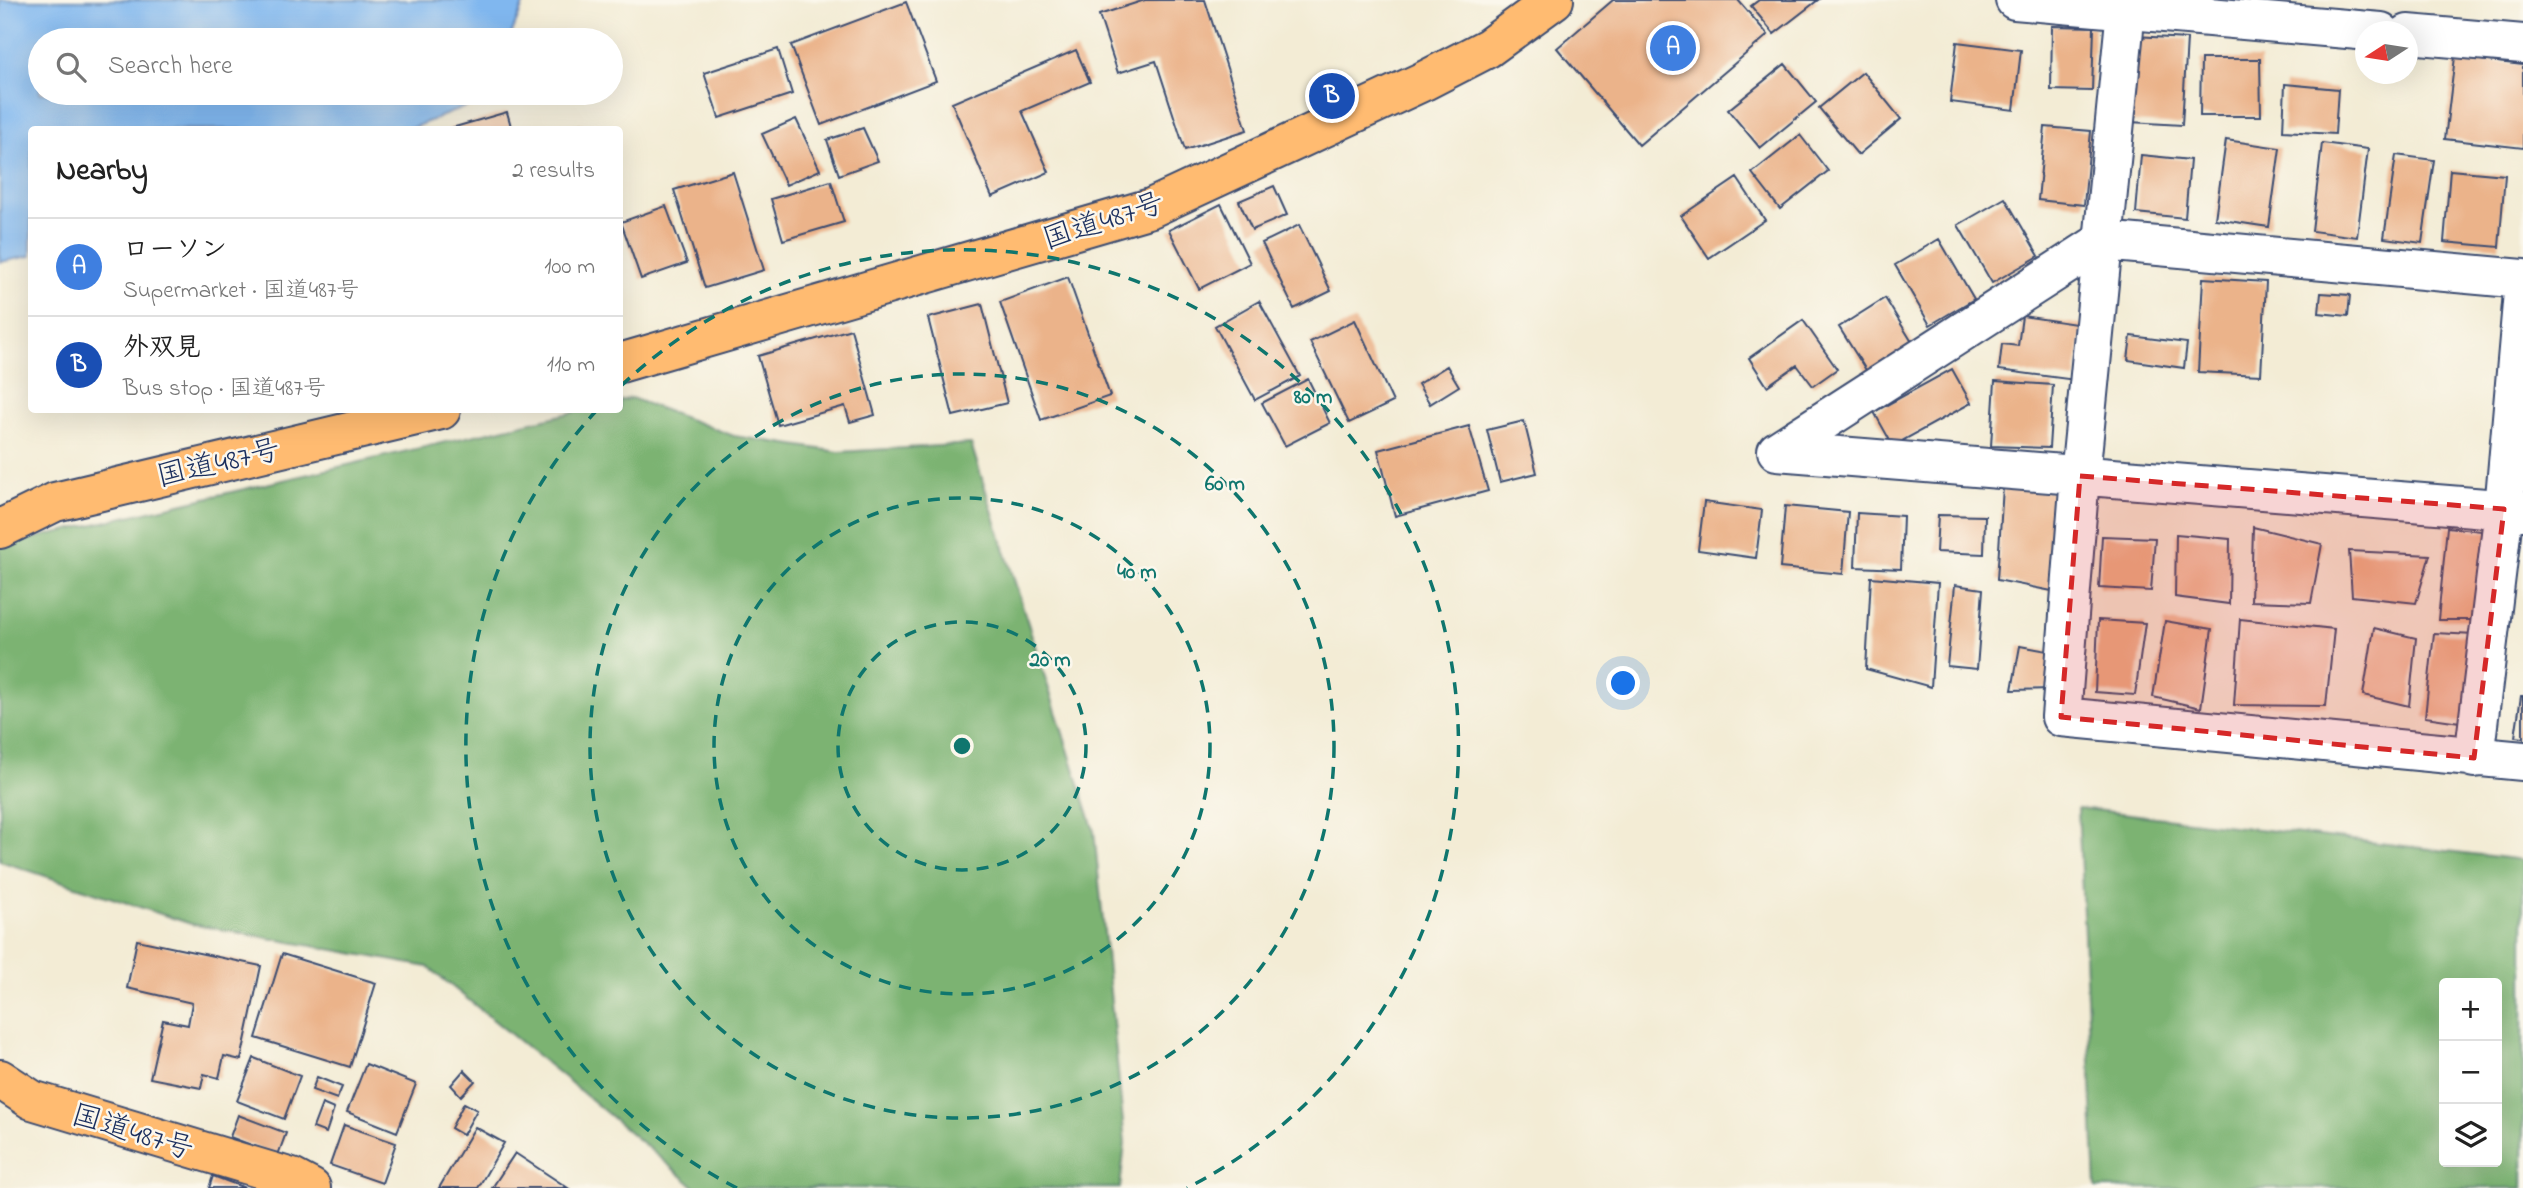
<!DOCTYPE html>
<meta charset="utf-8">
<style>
body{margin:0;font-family:"Indie Flower","Klee One",sans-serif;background:#f6f6f6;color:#222}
.controls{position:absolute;right:21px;bottom:21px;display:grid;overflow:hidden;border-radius:7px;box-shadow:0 7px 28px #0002}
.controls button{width:63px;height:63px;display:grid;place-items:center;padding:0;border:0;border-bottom:2px solid #e0e0e0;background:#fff;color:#222;font:35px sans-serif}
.compass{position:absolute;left:2355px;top:21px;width:63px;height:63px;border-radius:50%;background:#fff;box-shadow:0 7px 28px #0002;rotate:258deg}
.you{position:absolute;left:1624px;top:684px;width:24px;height:24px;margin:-18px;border:5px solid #fff;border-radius:50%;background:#1a73e8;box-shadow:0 0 0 10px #1a73e833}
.badge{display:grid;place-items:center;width:46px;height:46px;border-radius:50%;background:#b5179e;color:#fff;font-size:23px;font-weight:700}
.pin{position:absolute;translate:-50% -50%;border:4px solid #fff;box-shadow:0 2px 7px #0006}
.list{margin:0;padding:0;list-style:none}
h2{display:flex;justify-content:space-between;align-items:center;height:91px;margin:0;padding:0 28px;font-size:30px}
h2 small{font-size:23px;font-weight:400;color:#767676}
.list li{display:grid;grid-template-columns:46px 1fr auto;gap:21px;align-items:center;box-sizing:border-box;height:98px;padding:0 28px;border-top:2px solid #e0e0e0}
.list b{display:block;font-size:26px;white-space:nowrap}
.list p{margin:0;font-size:23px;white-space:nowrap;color:#767676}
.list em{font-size:23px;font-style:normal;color:#767676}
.icon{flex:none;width:38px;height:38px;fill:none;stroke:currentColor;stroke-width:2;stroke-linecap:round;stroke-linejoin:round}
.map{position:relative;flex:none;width:2523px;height:1188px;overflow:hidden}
.search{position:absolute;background:#fff;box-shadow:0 7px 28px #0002;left:28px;top:28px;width:595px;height:77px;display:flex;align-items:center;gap:18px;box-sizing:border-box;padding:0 24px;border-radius:38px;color:#767676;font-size:26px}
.panel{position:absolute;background:#fff;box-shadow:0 7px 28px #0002;left:28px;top:126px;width:595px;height:287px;border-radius:7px}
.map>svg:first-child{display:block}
.forest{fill:#7bb372;stroke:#4b7168;stroke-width:2;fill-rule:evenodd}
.water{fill:#80b7ef;stroke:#4e73a6;stroke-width:2}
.building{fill:#ebb38a}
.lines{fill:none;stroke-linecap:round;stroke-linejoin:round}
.street-casing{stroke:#3b4b70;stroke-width:42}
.highway-casing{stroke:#3b4b70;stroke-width:42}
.street{stroke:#fff;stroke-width:38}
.highway{stroke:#ffbb71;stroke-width:38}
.marked{fill:#d62828;fill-opacity:0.2;stroke:#d62828;stroke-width:5;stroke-dasharray:14 9;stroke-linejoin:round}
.ring{fill:none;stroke:#0f766e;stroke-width:3.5;stroke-dasharray:12 9}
.labels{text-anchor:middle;stroke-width:5;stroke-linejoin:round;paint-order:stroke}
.street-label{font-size:30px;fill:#1b2f5e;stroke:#fbf7ec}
.centre{fill:#0f766e;stroke:#fbf7ec;stroke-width:3.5}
.ring-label{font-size:21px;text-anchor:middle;font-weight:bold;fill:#0f766e;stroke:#fbf7ec;stroke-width:5;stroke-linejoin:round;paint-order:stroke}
</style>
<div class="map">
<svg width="2523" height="1188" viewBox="0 0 2523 1188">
<rect width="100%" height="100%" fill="#fbf7ec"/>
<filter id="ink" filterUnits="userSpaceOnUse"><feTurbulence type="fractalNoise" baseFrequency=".0143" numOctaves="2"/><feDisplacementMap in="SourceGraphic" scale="14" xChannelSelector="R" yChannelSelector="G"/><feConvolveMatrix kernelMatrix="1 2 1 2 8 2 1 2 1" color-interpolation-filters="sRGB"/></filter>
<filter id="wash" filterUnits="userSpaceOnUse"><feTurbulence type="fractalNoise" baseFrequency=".00686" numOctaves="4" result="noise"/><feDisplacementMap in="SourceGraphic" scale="28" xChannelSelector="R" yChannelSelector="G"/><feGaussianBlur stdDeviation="1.57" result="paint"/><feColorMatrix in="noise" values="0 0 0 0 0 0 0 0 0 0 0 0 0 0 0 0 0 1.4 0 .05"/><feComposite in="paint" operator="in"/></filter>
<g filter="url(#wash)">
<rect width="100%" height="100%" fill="#f3ecd5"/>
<!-- forest -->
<path class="forest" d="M 631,398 L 734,436 L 839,452 L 971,444 L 1094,831 L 1125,1143 L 1120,1188 L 696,1188 L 565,1078 L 428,967 L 191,924 L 0,861 L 0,546 L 583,410 L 620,410 L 620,401 Z
M 2078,808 L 2523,860 L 2523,1188 L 2096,1188 ZM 2444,983 L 2497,983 L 2497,1162 L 2444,1162 Z"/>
<!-- water -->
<path class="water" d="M 0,0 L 525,0 L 509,40 L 40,40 L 40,93 L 488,93 L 486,99 L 409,129 L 32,130 L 31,256 L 0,262 Z"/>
<g id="blocks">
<!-- building -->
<path class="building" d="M 1145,0 L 1205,0 L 1247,130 L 1185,150 L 1156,61 L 1118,73 L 1099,15 Z
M 1613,0 L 1738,0 L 1768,35 L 1639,145 L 1557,48 Z
M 1759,0 L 1818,0 L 1774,34 L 1751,6 Z
M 906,2 L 936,81 L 821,125 L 791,45 Z
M 2052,26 L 2094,27 L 2092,91 L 2051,90 Z
M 2135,36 L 2187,39 L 2182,125 L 2130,122 Z
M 1957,42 L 2021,50 L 2014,110 L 1950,102 Z
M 778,49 L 792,94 L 719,118 L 704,73 Z
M 1076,50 L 1090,82 L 1022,111 L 1049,172 L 992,197 L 952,103 Z
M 2455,57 L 2523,65 L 2523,148 L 2445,139 Z
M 2201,59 L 2260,59 L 2261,116 L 2200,116 Z
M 1785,64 L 1816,102 L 1760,148 L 1728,110 Z
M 1863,72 L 1901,119 L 1858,155 L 1819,108 Z
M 2285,84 L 2338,89 L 2335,134 L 2283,131 Z
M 507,112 L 512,130 L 449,130 L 448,129 Z
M 796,119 L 820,170 L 786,185 L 762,134 Z
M 581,123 L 583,130 L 560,130 L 560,129 Z
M 2045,127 L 2091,131 L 2084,205 L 2038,200 Z
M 863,128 L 878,161 L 839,175 L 827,140 Z
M 1800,135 L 1828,171 L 1780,209 L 1752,173 Z
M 2226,140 L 2280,148 L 2269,227 L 2215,219 Z
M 2322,143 L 2368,149 L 2357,237 L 2312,231 Z
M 2141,155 L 2190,160 L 2185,218 L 2136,213 Z
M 2396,155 L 2434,160 L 2422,243 L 2384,238 Z
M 2450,170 L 2505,175 L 2499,247 L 2444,242 Z
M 733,172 L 764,270 L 705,288 L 674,190 Z
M 1737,178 L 1765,220 L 1709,258 L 1681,216 Z
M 831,181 L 844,222 L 783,240 L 771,199 Z
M 1274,186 L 1287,215 L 1252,230 L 1239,201 Z
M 2005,198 L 2039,256 L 1992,283 L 1958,225 Z
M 1221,204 L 1250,263 L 1199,289 L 1169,230 Z
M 666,206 L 687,263 L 641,279 L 621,222 Z
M 1299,225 L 1331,291 L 1294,309 L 1262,243 Z
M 1939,239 L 1974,299 L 1930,325 L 1895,265 Z
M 1068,277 L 1110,396 L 1041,420 L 1000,302 Z
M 2203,278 L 2266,282 L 2261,375 L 2198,372 Z
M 2321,293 L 2350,295 L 2348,316 L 2319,313 Z
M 1885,298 L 1915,347 L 1869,375 L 1839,327 Z
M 1259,301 L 1300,376 L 1255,400 L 1215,326 Z
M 982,304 L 1007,403 L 953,416 L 928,318 Z
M 2022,316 L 2083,325 L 2075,380 L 1999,370 L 2002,344 L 2018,346 Z
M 1355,320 L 1393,402 L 1349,423 L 1310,342 Z
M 1803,320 L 1837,369 L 1813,386 L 1797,365 L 1767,386 L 1749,358 Z
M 851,329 L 875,415 L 850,422 L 845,406 L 778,425 L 758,356 Z
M 2131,336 L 2187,343 L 2184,368 L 2128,360 Z
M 1447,366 L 1459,386 L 1430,404 L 1418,384 Z
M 1952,369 L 1971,403 L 1893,446 L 1874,412 Z
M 1308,379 L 1330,423 L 1285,446 L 1262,403 Z
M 1995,381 L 2053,385 L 2049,448 L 1991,446 Z
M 1524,421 L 1537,473 L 1500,482 L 1487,430 Z
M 1469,426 L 1488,491 L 1395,516 L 1378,450 Z
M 2003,487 L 2064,493 L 2057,592 L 1997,580 Z
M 1704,502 L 1762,510 L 1756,558 L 1698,550 Z
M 1785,506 L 1848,512 L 1843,574 L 1780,568 Z
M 1857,513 L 1903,516 L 1901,569 L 1855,567 Z
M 1938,515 L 1985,516 L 1984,554 L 1936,552 Z
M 2253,527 L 2322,544 L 2311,603 L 2251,601 Z
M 2447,527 L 2490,532 L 2477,620 L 2438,620 Z
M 2176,534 L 2230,539 L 2229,604 L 2175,597 Z
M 2102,536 L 2155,538 L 2151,591 L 2099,588 Z
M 2349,551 L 2430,555 L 2416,603 L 2352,596 Z
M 1871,577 L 1938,583 L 1931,687 L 1866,669 Z
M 1955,585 L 1983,589 L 1977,669 L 1947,666 Z
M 2240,619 L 2334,629 L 2326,706 L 2234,705 Z
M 2098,620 L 2145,623 L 2135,695 L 2095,692 Z
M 2165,621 L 2212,629 L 2201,708 L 2153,697 Z
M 2374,628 L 2416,638 L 2409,706 L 2363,695 Z
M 2434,633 L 2475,635 L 2467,723 L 2425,717 Z
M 2020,646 L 2053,652 L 2050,689 L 2012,690 Z
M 2521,696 L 2523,696 L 2523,738 L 2515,737 Z
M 137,940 L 261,966 L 241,1060 L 224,1056 L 219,1078 L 204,1074 L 201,1088 L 150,1078 L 163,1020 L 188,1025 L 192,1003 L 127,988 Z
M 282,954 L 376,983 L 350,1067 L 256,1038 Z
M 254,1058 L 300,1076 L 284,1119 L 237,1101 Z
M 366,1064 L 416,1084 L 397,1132 L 347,1112 Z
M 464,1070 L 475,1081 L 461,1096 L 451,1085 Z
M 317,1077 L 342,1087 L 337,1099 L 312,1090 Z
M 464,1103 L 477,1110 L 463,1135 L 451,1128 Z
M 322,1104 L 334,1109 L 326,1133 L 313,1128 Z
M 238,1115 L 286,1133 L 278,1155 L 230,1137 Z
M 344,1125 L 396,1143 L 382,1183 L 330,1165 Z
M 475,1127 L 504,1143 L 478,1188 L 439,1188 Z
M 515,1153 L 568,1188 L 492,1188 Z
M 213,1176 L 245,1188 L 209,1188 Z"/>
</g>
</g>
<g filter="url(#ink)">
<use href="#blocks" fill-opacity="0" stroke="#3b4b70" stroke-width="2"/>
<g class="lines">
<!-- street casing -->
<g class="street-casing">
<path id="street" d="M 2015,0 L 2381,32
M 2126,9 L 2080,476 L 2061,717 L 2523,761
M 2408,34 L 2523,44
M 1777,451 L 2103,241 L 2523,279
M 1777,451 L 2523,511
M 2474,758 L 2504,509 L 2523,292"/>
</g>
<!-- highway casing -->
<g class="highway-casing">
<path id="highway" d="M 620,363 L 1151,208 L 1424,81 L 1488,48 L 1554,0
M 0,529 L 55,502 L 441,410
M 0,1079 L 32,1100 L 292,1178 L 311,1188"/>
</g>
<!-- street -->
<use href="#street" class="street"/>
<!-- highway -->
<use href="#highway" class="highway"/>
</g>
</g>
<!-- marked area -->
<path class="marked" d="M 2080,476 L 2504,509 L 2474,758 L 2061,717 Z"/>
<!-- distance rings -->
<g class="ring">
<circle cx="962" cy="746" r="124"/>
<circle cx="962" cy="746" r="248"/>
<circle cx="962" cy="746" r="372"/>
<path d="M737 1188A496 496 0 0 1 596 411M621 386A496 496 0 1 1 1187 1188"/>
</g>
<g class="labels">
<!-- street labels -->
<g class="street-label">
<text transform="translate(1103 220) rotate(-18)" y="10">国道487号</text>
<text transform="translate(218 462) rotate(-13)" y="10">国道487号</text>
<text transform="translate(133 1131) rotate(17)" y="10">国道487号</text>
</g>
</g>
<circle cx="962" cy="746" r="10" class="centre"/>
<g class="ring-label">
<text x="1313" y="403">80 m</text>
<text x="1225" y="490">60 m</text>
<text x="1137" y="578">40 m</text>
<text x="1050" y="666">20 m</text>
</g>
</svg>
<div class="controls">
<button>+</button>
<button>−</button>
<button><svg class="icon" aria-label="layers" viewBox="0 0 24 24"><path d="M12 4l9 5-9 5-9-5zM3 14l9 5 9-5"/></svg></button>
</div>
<svg class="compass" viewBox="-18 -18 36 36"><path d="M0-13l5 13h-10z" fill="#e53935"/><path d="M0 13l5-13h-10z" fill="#767676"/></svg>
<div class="you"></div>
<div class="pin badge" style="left:1673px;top:48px;background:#3f7fe0">A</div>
<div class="pin badge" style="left:1332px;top:96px;background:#1a4fb4">B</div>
<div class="search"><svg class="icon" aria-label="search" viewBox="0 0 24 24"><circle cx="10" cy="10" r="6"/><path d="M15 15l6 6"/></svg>Search here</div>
<section class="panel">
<h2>Nearby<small>2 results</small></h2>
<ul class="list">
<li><span class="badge" style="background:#3f7fe0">A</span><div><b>ローソン</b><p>Supermarket · 国道487号</p></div><em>100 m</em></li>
<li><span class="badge" style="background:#1a4fb4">B</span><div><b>外双見</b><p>Bus stop · 国道487号</p></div><em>110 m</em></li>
</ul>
</section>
</div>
